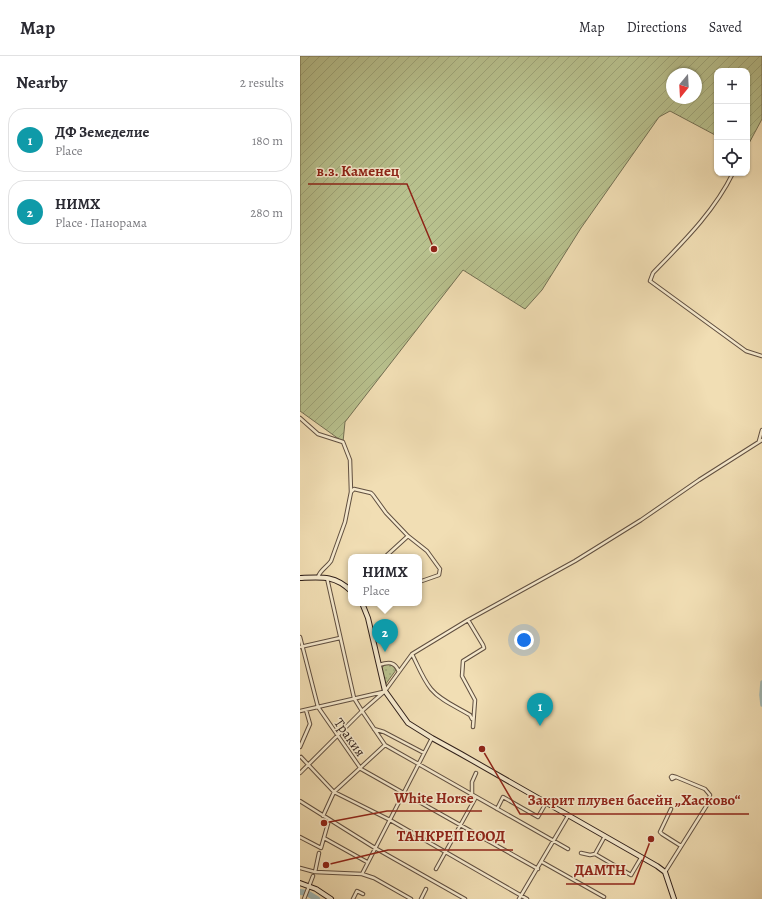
<!DOCTYPE html>
<meta charset="utf-8">
<style>
body{margin:0;font-family:Alegreya,serif;background:#f7f7f7;color:#2b2b33}
.controls{position:absolute;right:12px;top:12px;display:grid;overflow:hidden;border-radius:8px;box-shadow:0 1px 3px #0004}
.controls button{width:36px;height:36px;display:grid;place-items:center;padding:0;border:0;border-bottom:1px solid #e1e1e2;background:#fff;color:#2b2b33;font:20px sans-serif}
.compass{position:absolute;left:366px;top:12px;width:36px;height:36px;border-radius:50%;background:#fff;box-shadow:0 1px 3px #0004;rotate:198deg}
.you{position:absolute;left:224px;top:584px;width:14px;height:14px;margin:-10px;border:3px solid #fff;border-radius:50%;background:#1a73e8;box-shadow:0 0 0 6px #1a73e833}
.badge{display:grid;place-items:center;width:26px;height:26px;border-radius:50%;background:#8f2418;color:#fff;font-size:13px;font-weight:700}
.pin{position:absolute;translate:-50% -33px;filter:drop-shadow(0 1px 2px #0008)}
.pin::after{content:'';position:absolute;top:21px;width:14px;height:12px;background:inherit;clip-path:polygon(0 0,100% 0,50% 100%)}
.popup{position:absolute;left:48px;top:498px;width:74px;height:52px;box-sizing:border-box;display:grid;place-content:center;border-radius:8px;background:#fff;filter:drop-shadow(0 1px 3px #0005);font-size:13px;white-space:nowrap;color:#7c7c81}
.popup b{font-size:15px;color:#2b2b33}
.popup::after{content:'';position:absolute;left:50%;top:100%;margin-left:-8px;border:8px solid transparent;border-top-color:#fff}
.list{margin:0;padding:0;list-style:none}
h2{display:flex;justify-content:space-between;align-items:center;height:52px;margin:0;padding:0 16px;font-size:17px}
h2 small{font-size:13px;font-weight:400;color:#7c7c81}
.list li{display:grid;grid-template-columns:26px 1fr auto;gap:12px;align-items:center;box-sizing:border-box;height:64px;margin:0 8px 8px;padding:0 8px;border:1px solid #e1e1e2;border-radius:16px}
.list b{display:block;font-size:15px;white-space:nowrap}
.list p{margin:0;font-size:13px;white-space:nowrap;color:#7c7c81}
.list em{font-size:13px;font-style:normal;color:#7c7c81}
.icon{flex:none;width:22px;height:22px;fill:none;stroke:currentColor;stroke-width:2;stroke-linecap:round;stroke-linejoin:round}
.map{position:relative;flex:none;width:462px;height:843px;overflow:hidden}
header{display:flex;align-items:center;gap:24px;box-sizing:border-box;height:56px;padding:0 20px;background:#fff;border-bottom:1px solid #e1e1e2}
header strong{font-size:19px}
nav{display:flex;gap:22px;margin-inline-start:auto;font-size:14px}
main{display:flex}
aside{flex:1;background:#fff}
.map>svg:first-child{display:block}
.grass{fill:url(#grass-dots);stroke:#747054}
.garden{fill:url(#garden-furrows);stroke:#747054;fill-rule:evenodd}
.lines{fill:none;stroke-linecap:round;stroke-linejoin:round}
.canal{stroke:#9fb9b8;stroke-width:3.5}
.river{stroke:#9fb9b8;stroke-width:6}
.street-casing{stroke:#604f40;stroke-width:4.5}
.secondary-casing{stroke:#2f1f19;stroke-width:6}
.street{stroke:#f6eace;stroke-width:2.5}
.secondary{stroke:#f6eace;stroke-width:4}
.labels{text-anchor:middle;stroke-width:3;stroke-linejoin:round;paint-order:stroke}
.street-label{font-size:14px;fill:#2f1f19;stroke:#f6eace}
.leader{fill:none;stroke:#8f2418;stroke-width:1.5}
.callout-dot{fill:#8f2418;stroke:#f6eace;stroke-width:1.5}
.callout-label{font-size:15px;text-anchor:middle;font-weight:bold;fill:#8f2418;stroke:#f6eace;stroke-width:3;stroke-linejoin:round;paint-order:stroke}
</style>
<header>
<strong>Map</strong>
<nav><a>Map</a><a>Directions</a><a>Saved</a></nav>
</header>
<main>
<aside>
<h2>Nearby<small>2 results</small></h2>
<ul class="list">
<li><span class="badge" style="background:#0f9aa8">1</span><div><b>ДФ Земеделие</b><p>Place</p></div><em>180 m</em></li>
<li><span class="badge" style="background:#0f9aa8">2</span><div><b>НИМХ</b><p>Place · Панорама</p></div><em>280 m</em></li>
</ul>
</aside>
<div class="map">
<svg width="462" height="843" viewBox="0 0 462 843">
<defs>
<pattern id="grass-dots" width="8" height="8" patternUnits="userSpaceOnUse"><rect width="8" height="8" fill="#b8c18e"/><path d="M2 2h.1M6 6h.1" fill="none" stroke="#9ea57a" stroke-width="1.8" stroke-linecap="round"/></pattern>
<pattern id="garden-furrows" width="10" height="10" patternUnits="userSpaceOnUse"><rect width="10" height="10" fill="#b8c18e"/><path d="M-1 1l2-2M0 10L10 0M9 11l2-2" fill="none" stroke="#9ea57a"/></pattern>
</defs>
<rect width="100%" height="100%" fill="#f1deb4"/>
<filter id="stains"><feTurbulence type="fractalNoise" baseFrequency=".005" numOctaves="4"/><feColorMatrix values="0 0 0 0 .2 0 0 0 0 .09 0 0 0 0 .02 0 0 0 .5 -.17"/></filter>
<radialGradient id="worn" r=".72"><stop offset=".6" stop-color="#630" stop-opacity="0"/><stop offset="1" stop-color="#630" stop-opacity=".3"/></radialGradient>
<!-- grass -->
<path class="grass" d="M 85,609 L 88,608 L 93,610 L 96,614 L 85,629 L 81,612 Z"/>
<!-- garden -->
<path class="garden" d="M 0,0 L 462,0 L 462,63 L 447,91 L 447,15 L 417,15 L 417,80 L 370,55 L 359,61 L 281,172 L 242,234 L 225,253 L 163,214 L 45,366 L 43,386 L 0,355 ZM 372,18 L 396,18 L 396,42 L 372,42 Z"/>
<g class="lines">
<!-- canal -->
<path class="canal" d="M 462,626 L 461,639 L 462,649"/>
<!-- river -->
<path class="river" d="M 0,836 L 7,837 L 17,843"/>
<!-- street casing -->
<g class="street-casing">
<path id="street" d="M 433,117 C 414,156 383,186 353,217 L 350,225 L 446,295 L 462,300
M 0,362 L 18,378 L 43,386 L 50,404 L 51,436 L 45,466 L 31,505 C 27,511 20,514 18,521
M 459,385 L 462,374
M 51,436 L 54,433 L 71,437 L 73,439 L 86,457 L 108,480 L 127,495 L 140,513 L 139,519 L 119,526
M 85,501 L 108,480
M 27,522 L 54,642 L 62,655 L 85,689 L 268,793
M 168,564 L 183,589 L 184,592 L 163,605 L 162,620 L 175,644 L 173,671
M 0,581 L 18,651 L 61,713 L 238,813
M 0,591 L 40,582
M 112,598 C 118,610 123,623 131,633 C 141,645 157,651 170,659 L 172,663
M 79,609 C 88,606 95,605 99,616
M 0,655 L 83,636
M 74,673 L 84,676 L 124,697
M 0,691 L 10,668 L 6,654
M 1,701 L 34,736 L 90,764 L 227,843
M 0,717 L 62,655 L 85,635 L 112,598 L 168,564 L 275,505 L 341,464 L 399,424 L 462,384
M 172,739 L 172,726 L 176,717
M 0,745 L 75,792 L 165,843
M 197,753 L 203,741 L 238,761 L 246,747
M 371,753 L 360,776 L 362,778 L 381,790
M 23,760 L 34,736 L 85,689
M 0,781 L 21,792 L 29,764
M 24,782 L 67,806
M 281,797 L 290,799 L 295,798 L 331,819 L 341,802
M 295,798 L 305,780
M 242,806 L 304,841
M 0,812 L 15,816 L 62,818 L 74,822 L 111,843
M 136,813 L 176,741
M 15,816 L 19,797
M 365,816 L 407,749 L 410,739 L 405,733 L 376,721 L 372,720 L 371,721 L 372,723 L 376,721
M 62,818 L 132,682
M 4,843 L 13,820
M 53,843 L 57,835 L 63,838
M 121,843 L 126,833
M 219,843 L 268,760"/>
</g>
<!-- secondary casing -->
<g class="secondary-casing">
<path id="secondary" d="M 0,522 C 21,521 35,519 51,535
M 62,547 L 68,562 L 85,635 L 108,667 L 132,682 L 161,698 L 357,810 L 365,816 L 374,843
M 0,827 L 16,833 L 31,843"/>
</g>
<!-- street -->
<use href="#street" class="street"/>
<!-- secondary -->
<use href="#secondary" class="secondary"/>
</g>
<g class="labels">
<!-- street labels -->
<g class="street-label">
<text transform="translate(50 681) rotate(55)" y="5">Тракия</text>
</g>
</g>
<!-- callouts -->
<path class="leader" d="M134 193L107 128H8M24 767L87 755H182M182 693L220 758H449M26 809L88 794H213M351 783L334 828H266"/>
<g class="callout-dot">
<circle cx="134" cy="193" r="4"/>
<circle cx="24" cy="767" r="4"/>
<circle cx="182" cy="693" r="4"/>
<circle cx="26" cy="809" r="4"/>
<circle cx="351" cy="783" r="4"/>
</g>
<g class="callout-label">
<text x="58" y="120">в.з. Каменец</text>
<text x="134" y="747">White Horse</text>
<text x="334" y="749">Закрит плувен басейн „Хасково“</text>
<text x="151" y="785">ТАНКРЕП ЕООД</text>
<text x="300" y="819">ДАМТН</text>
</g>
<rect width="100%" height="100%" filter="url(#stains)"/>
<rect width="100%" height="100%" fill="url(#worn)"/>
</svg>
<div class="controls">
<button>+</button>
<button>−</button>
<button><svg class="icon" aria-label="locate" viewBox="0 0 24 24"><circle cx="12" cy="12" r="6"/><path d="M12 2v4M12 18v4M2 12h4M18 12h4"/></svg></button>
</div>
<svg class="compass" viewBox="-18 -18 36 36"><path d="M0-13l5 13h-10z" fill="#e53935"/><path d="M0 13l5-13h-10z" fill="#7c7c81"/></svg>
<div class="you"></div>
<div class="pin badge" style="left:240px;top:670px;background:#0f9aa8">1</div>
<div class="pin badge" style="left:85px;top:596px;background:#0f9aa8">2</div>
<div class="popup"><b>НИМХ</b>Place</div>
</div>
</main>
